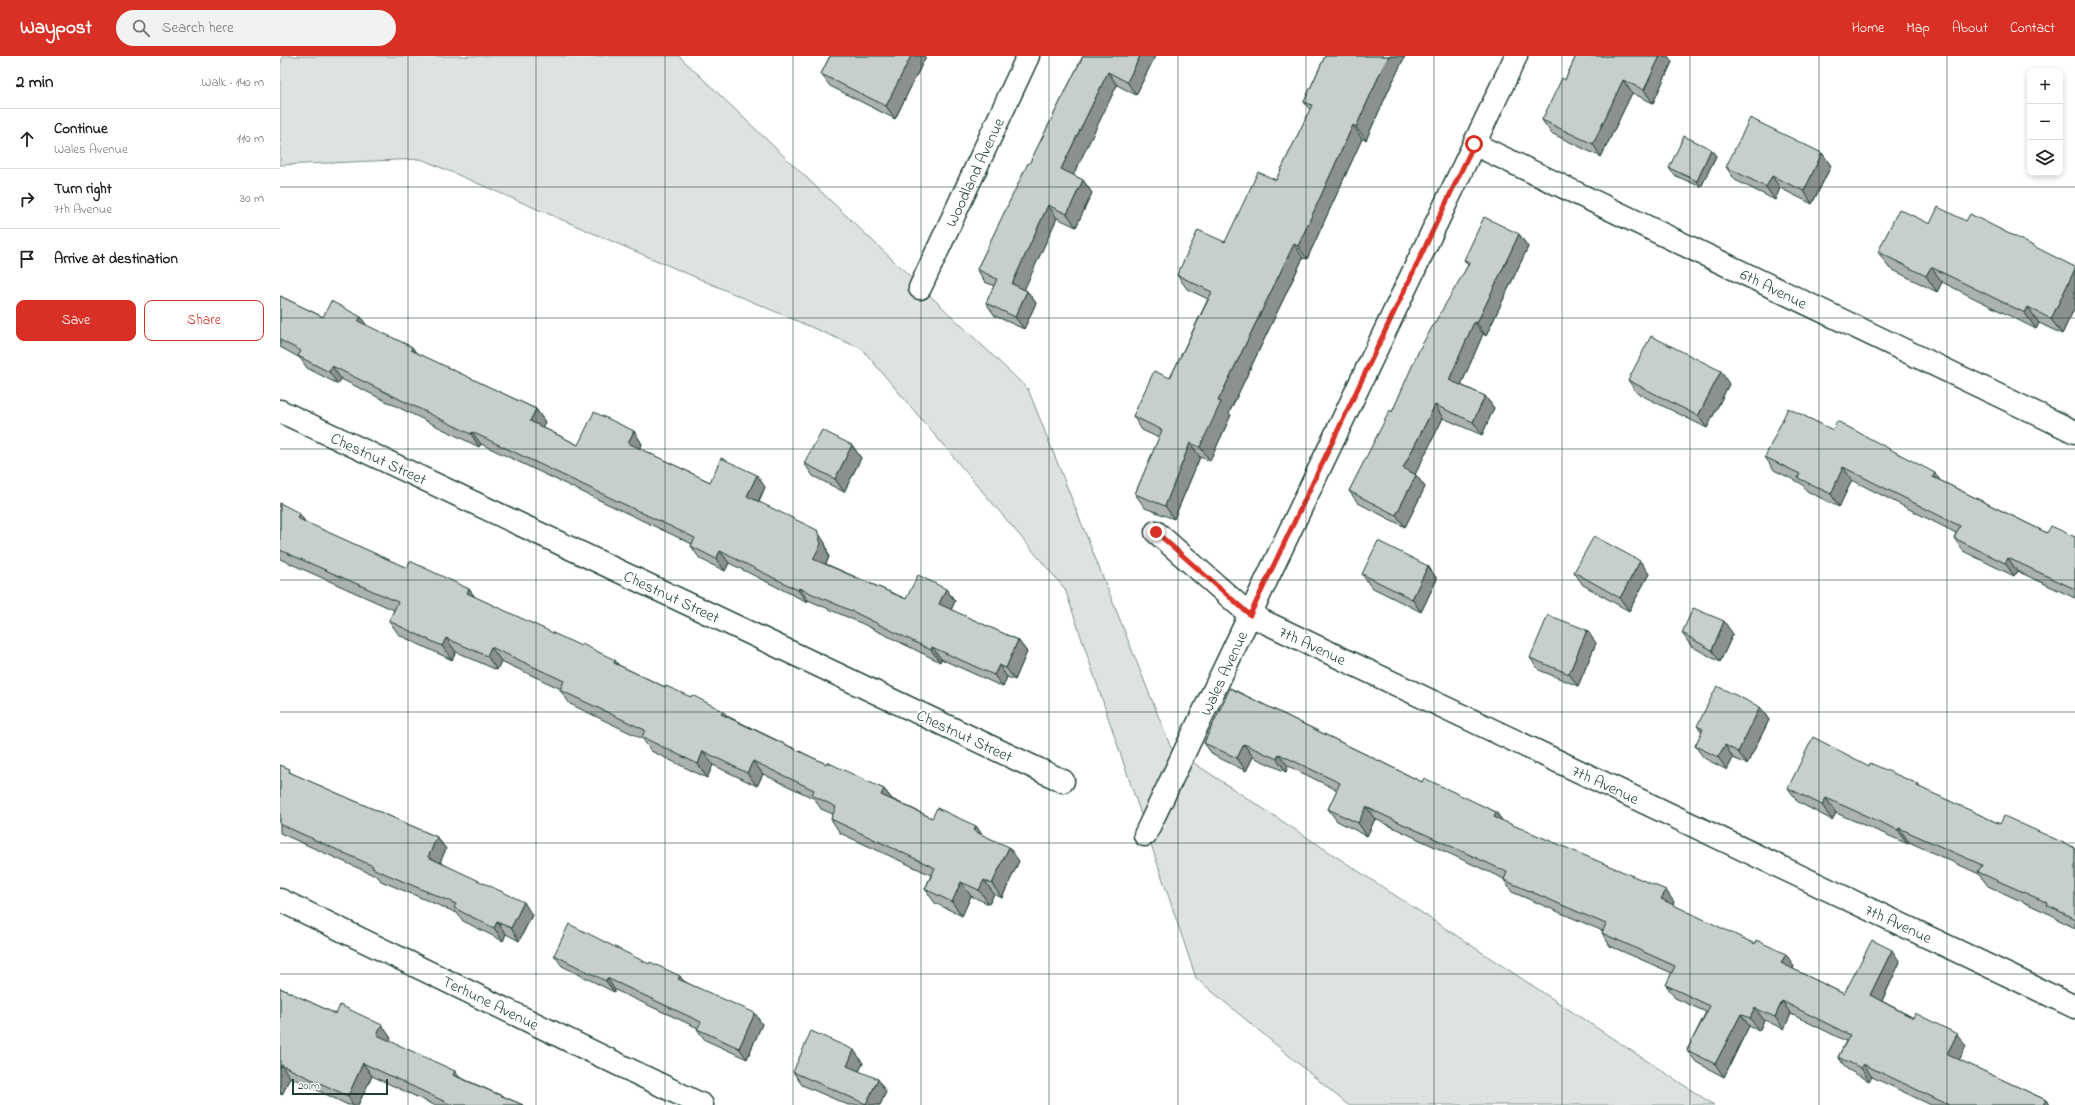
<!DOCTYPE html>
<meta charset="utf-8">
<style>
body{margin:0;font-family:"Indie Flower",sans-serif;background:#f2f2f2;color:#202124}
.controls{position:absolute;right:12px;top:12px;display:grid;overflow:hidden;border-radius:8px;box-shadow:0 2px 6px #0003}
.controls button{width:36px;height:36px;display:grid;place-items:center;padding:0;border:0;border-bottom:1px solid #e0e0e0;background:#fff;color:#202124;font:20px sans-serif}
.scale{position:absolute;left:12px;bottom:10px;width:96px;box-sizing:border-box;padding-left:4px;border:2px solid #1f3d34;border-top:0;font-size:11px;line-height:14px;white-space:nowrap;color:#1f3d34;-webkit-text-stroke:3px #fff;paint-order:stroke}
.stop{position:absolute;width:12px;height:12px;margin:-9px;border:3px solid #d93025;border-radius:50%;background:#fff}
.stop.end{background:#d93025;border-color:#fff;box-shadow:0 1px 4px #0008}
.list{margin:0;padding:0;list-style:none}
h2{display:flex;justify-content:space-between;align-items:center;height:52px;margin:0;padding:0 16px;font-size:17px}
h2 small{font-size:13px;font-weight:400;color:#757577}
.list li{display:grid;grid-template-columns:26px 1fr auto;gap:12px;align-items:center;box-sizing:border-box;height:60px;padding:0 16px;border-top:1px solid #e0e0e0}
.list b{display:block;font-size:15px;white-space:nowrap}
.list p{margin:0;font-size:13px;white-space:nowrap;color:#757577}
.list em{font-size:13px;font-style:normal;color:#757577}
.actions{display:flex;gap:8px;padding:12px 16px}
.actions a{flex:1;padding:9px 0;border:1px solid #d93025;border-radius:8px;text-align:center;font-size:14px;color:#d93025}
.actions .main{background:#d93025;color:#fff}
.icon{flex:none;width:22px;height:22px;fill:none;stroke:currentColor;stroke-width:2;stroke-linecap:round;stroke-linejoin:round}
.map{position:relative;flex:none;width:1795px;height:1049px;overflow:hidden}
header{display:flex;align-items:center;gap:24px;box-sizing:border-box;height:56px;padding:0 20px;background:#d93025;color:#fff}
header strong{font-size:19px}
nav{display:flex;gap:22px;margin-inline-start:auto;font-size:14px}
.search{width:280px;height:36px;background:#f2f2f2;display:flex;align-items:center;gap:10px;box-sizing:border-box;padding:0 14px;border-radius:22px;color:#757577;font-size:15px}
main{display:flex}
aside{flex:1;background:#fff}
.map>svg:first-child{display:block}
.green{fill:#dee3e2;stroke:#7e908b}
.lines{fill:none;stroke-linecap:round;stroke-linejoin:round}
.street-casing{stroke:#1f3d34;stroke-width:25}
.street{stroke:#fff;stroke-width:22}
.wall{fill:#abb2af;stroke:#1f3d34}
.shaded-wall{fill:#8b918f;stroke:#1f3d34}
.building{fill:#c7cfcc;stroke:#1f3d34}
.route{stroke:#d93025;stroke-width:5}
.grid{fill:none;stroke:#1f3d34;stroke-width:1;stroke-opacity:0.55}
.labels{text-anchor:middle;stroke-width:4;stroke-linejoin:round;paint-order:stroke}
.street-label{font-size:16px;fill:#1f3d34;stroke:#fff}
</style>
<header>
<strong>Waypost</strong>
<div class="search"><svg class="icon" aria-label="search" viewBox="0 0 24 24"><circle cx="10" cy="10" r="6"/><path d="M15 15l6 6"/></svg>Search here</div>
<nav><a>Home</a><a>Map</a><a>About</a><a>Contact</a></nav>
</header>
<main>
<aside>
<h2>2 min<small>Walk · 140 m</small></h2>
<ul class="list">
<li><svg class="icon" aria-label="ahead" viewBox="0 0 24 24"><path d="M12 20V5M6 11l6-6 6 6"/></svg><div><b>Continue</b><p>Wales Avenue</p></div><em>110 m</em></li>
<li><svg class="icon" aria-label="right" viewBox="0 0 24 24"><path d="M7 20v-9h11M14 6l5 5-5 5"/></svg><div><b>Turn right</b><p>7th Avenue</p></div><em>30 m</em></li>
<li><svg class="icon" aria-label="arrive" viewBox="0 0 24 24"><path d="M6 21V4h12l-3 4 3 4H6"/></svg><div><b>Arrive at destination</b></div></li>
</ul>
<div class="actions"><a class="main">Save</a><a>Share</a></div>
</aside>
<div class="map">
<svg width="1795" height="1049" viewBox="0 0 1795 1049">
<rect width="100%" height="100%" fill="#fff"/>
<filter id="ink" filterUnits="userSpaceOnUse"><feTurbulence type="fractalNoise" baseFrequency=".025" numOctaves="2"/><feDisplacementMap in="SourceGraphic" scale="8" xChannelSelector="R" yChannelSelector="G"/><feConvolveMatrix kernelMatrix="1 2 1 2 8 2 1 2 1" color-interpolation-filters="sRGB"/></filter>
<g filter="url(#ink)">
<!-- green -->
<path class="green" d="M 3,0 L 399,0 L 748,333 L 891,692 L 1434,1049 L 1068,1049 L 916,922 L 785,533 L 582,293 L 141,103 L 0,109 L 0,10 Z"/>
<g class="lines">
<!-- street casing -->
<g class="street-casing">
<path id="street" d="M 1194,88 L 1795,376
M 640,232 L 748,0
M 0,355 L 783,725
M 876,476 L 970,559 L 1795,951
M 865,779 L 1236,0
M 0,844 L 422,1049"/>
</g>
<!-- street -->
<use href="#street" class="street"/>
</g>
<!-- wall -->
<path class="wall" d="M 550,0 L 646,0 L 615,63 L 550,30 L 541,18 Z
M 803,0 L 875,0 L 856,39 L 837,29 L 793,119 L 803,124 L 812,137 L 796,171 L 777,162 L 744,233 L 747,235 L 756,247 L 744,273 L 715,260 L 706,247 L 714,230 L 705,226 L 697,213 Z
M 1045,0 L 1125,0 L 1111,29 L 1086,84 L 1082,83 L 1027,203 L 1023,202 L 949,357 L 951,359 L 930,405 L 920,401 L 894,463 L 865,452 L 855,438 L 879,382 L 862,374 L 853,360 L 890,322 L 928,243 L 907,233 L 897,219 L 945,186 L 996,124 L 1030,54 L 1024,46 Z
M 1296,0 L 1388,0 L 1392,6 L 1373,47 L 1352,37 L 1321,101 L 1271,77 L 1262,64 L 1285,24 Z
M 1542,97 L 1551,110 L 1532,148 L 1500,132 L 1495,144 L 1455,124 L 1446,111 Z
M 1436,100 L 1421,131 L 1394,119 L 1389,112 Z
M 1686,165 L 1795,211 L 1795,251 L 1782,278 L 1759,267 L 1756,273 L 1662,226 L 1657,236 L 1609,212 L 1598,196 L 1650,168 Z
M 1239,178 L 1248,191 L 1206,280 L 1203,278 L 1181,329 L 1205,340 L 1214,352 L 1202,379 L 1163,362 L 1135,418 L 1136,419 L 1145,431 L 1125,471 L 1078,447 L 1069,435 L 1112,356 L 1188,209 L 1184,204 Z
M 0,240 L 43,261 L 87,270 L 132,291 L 136,297 L 256,353 L 265,366 L 262,371 L 298,389 L 354,375 L 362,388 L 360,393 L 430,426 L 485,431 L 479,446 L 545,487 L 549,501 L 546,508 L 626,543 L 666,533 L 675,545 L 671,554 L 738,584 L 747,596 L 735,624 L 727,621 L 723,631 L 661,603 L 660,606 L 583,568 L 528,544 L 527,546 L 449,507 L 445,515 L 420,503 L 411,490 L 412,488 L 201,388 L 199,391 L 61,323 L 58,328 L 27,312 L 20,302 L 0,291 Z
M 1348,324 L 1449,328 L 1427,372 L 1357,337 Z
M 572,389 L 581,402 L 564,436 L 533,420 L 524,407 Z
M 1485,401 L 1661,425 L 1767,477 L 1795,481 L 1795,542 L 1737,515 L 1734,520 L 1683,495 L 1674,482 L 1676,477 L 1572,424 L 1559,451 L 1527,435 L 1522,428 L 1494,414 Z
M 0,447 L 26,467 L 127,512 L 189,533 L 195,541 L 385,631 L 443,655 L 447,660 L 546,708 L 604,733 L 612,743 L 652,762 L 696,770 L 702,779 L 739,805 L 722,842 L 714,838 L 709,848 L 691,840 L 682,860 L 655,847 L 645,833 L 651,819 L 560,777 L 551,763 L 553,758 L 541,753 L 535,743 L 483,718 L 477,730 L 433,709 L 427,722 L 371,695 L 363,683 L 290,648 L 280,634 L 281,633 L 221,605 L 217,614 L 176,596 L 172,604 L 119,579 L 109,565 L 114,554 L 0,503 Z
M 1360,505 L 1369,518 L 1349,555 L 1303,529 L 1294,516 Z
M 1148,510 L 1157,523 L 1141,556 L 1091,531 L 1082,518 Z
M 1402,577 L 1453,578 L 1440,606 L 1411,590 Z
M 1316,587 L 1298,630 L 1259,614 L 1250,602 Z
M 950,632 L 1142,726 L 1216,756 L 1222,765 L 1394,846 L 1393,849 L 1514,910 L 1513,913 L 1564,938 L 1620,906 L 1602,945 L 1686,990 L 1679,1004 L 1766,1044 L 1769,1049 L 1651,1049 L 1592,1021 L 1589,1025 L 1567,1013 L 1558,1001 L 1566,985 L 1511,958 L 1504,973 L 1484,964 L 1479,975 L 1469,970 L 1444,1021 L 1416,1006 L 1407,994 L 1426,956 L 1395,942 L 1386,929 L 1392,917 L 1330,890 L 1322,877 L 1323,875 L 1232,836 L 1224,824 L 1224,823 L 1095,763 L 1087,780 L 1057,765 L 1048,753 L 1057,734 L 1008,710 L 1006,716 L 973,701 L 966,715 L 933,699 L 924,687 Z
M 1480,651 L 1489,664 L 1467,708 L 1453,702 L 1447,714 L 1424,702 L 1415,690 L 1422,676 L 1417,670 Z
M 0,709 L 13,718 L 157,781 L 166,793 L 160,806 L 252,859 L 239,885 L 226,878 L 223,885 L 183,865 L 177,857 L 101,825 L 98,821 L 0,777 Z
M 1638,728 L 1640,732 L 1720,768 L 1795,792 L 1795,872 L 1777,863 L 1774,860 L 1708,830 L 1699,818 L 1629,786 L 1628,788 L 1556,757 L 1552,764 L 1518,746 L 1508,732 Z
M 274,899 L 404,925 L 482,968 L 467,1003 L 425,984 L 417,973 L 418,972 L 335,934 L 334,936 L 282,910 Z
M 0,932 L 56,958 L 111,982 L 109,985 L 179,1021 L 243,1049 L 154,1049 L 92,1020 L 78,1049 L 68,1049 L 10,1021 L 2,1039 L 0,1038 Z
M 583,1007 L 579,1015 L 606,1036 L 600,1049 L 568,1049 L 522,1029 L 513,1016 Z"/>
<!-- shaded-wall -->
<path class="shaded-wall" d="M 631,0 L 646,0 L 615,63 L 606,50 Z
M 860,0 L 875,0 L 856,39 L 847,26 Z
M 1109,0 L 1125,0 L 1111,29 L 1086,84 L 1076,71 L 1101,15 Z
M 1380,0 L 1388,0 L 1392,6 L 1373,47 L 1364,34 Z
M 828,16 L 837,29 L 790,126 L 781,113 Z
M 1343,24 L 1352,37 L 1321,101 L 1313,88 Z
M 1073,69 L 1082,83 L 1027,203 L 1018,190 Z
M 1431,93 L 1436,100 L 1421,131 L 1417,125 Z
M 1542,97 L 1551,110 L 1532,148 L 1524,135 Z
M 1492,120 L 1500,132 L 1495,144 L 1486,131 Z
M 803,124 L 812,137 L 796,171 L 787,158 Z
M 768,149 L 777,162 L 741,241 L 732,228 Z
M 1239,178 L 1248,191 L 1206,280 L 1197,267 Z
M 1014,188 L 1023,202 L 949,357 L 951,359 L 930,405 L 920,391 L 938,345 Z
M 1651,211 L 1662,226 L 1657,236 L 1646,220 Z
M 1795,213 L 1795,251 L 1782,278 L 1771,263 Z
M 747,235 L 756,247 L 744,273 L 735,261 Z
M 1748,251 L 1759,267 L 1756,273 L 1745,257 Z
M 81,261 L 89,273 L 78,265 Z
M 1194,266 L 1203,278 L 1178,336 L 1169,324 Z
M 132,291 L 141,304 L 131,294 Z
M 52,310 L 61,323 L 58,328 L 49,316 Z
M 1441,315 L 1449,328 L 1427,372 L 1418,360 Z
M 1205,340 L 1214,352 L 1202,379 L 1193,366 Z
M 1155,349 L 1163,362 L 1132,425 L 1123,412 Z
M 256,353 L 265,366 L 259,378 L 250,365 Z
M 354,375 L 362,388 L 357,399 L 348,387 Z
M 192,376 L 201,388 L 199,391 L 191,378 Z
M 910,387 L 920,401 L 894,463 L 885,450 Z
M 572,389 L 581,402 L 564,436 L 555,423 Z
M 1563,411 L 1572,424 L 1559,451 L 1551,438 Z
M 1655,417 L 1664,430 L 1653,421 Z
M 477,419 L 485,431 L 475,452 L 467,440 Z
M 1136,419 L 1145,431 L 1125,471 L 1116,459 Z
M 19,457 L 29,471 L 17,462 Z
M 537,474 L 545,487 L 549,501 L 542,515 L 533,503 Z
M 440,495 L 449,507 L 445,515 L 436,503 Z
M 1728,502 L 1737,515 L 1734,520 L 1725,507 Z
M 1360,505 L 1369,518 L 1349,555 L 1340,542 Z
M 1148,510 L 1157,523 L 1141,556 L 1132,543 Z
M 519,532 L 528,544 L 527,546 L 518,534 Z
M 189,533 L 199,547 L 187,537 Z
M 666,533 L 675,545 L 668,561 L 659,548 Z
M 1444,565 L 1453,578 L 1440,606 L 1432,594 Z
M 1307,574 L 1316,587 L 1298,630 L 1289,618 Z
M 166,582 L 176,596 L 172,604 L 162,590 Z
M 738,584 L 747,596 L 735,624 L 726,612 Z
M 211,591 L 221,605 L 217,614 L 207,600 Z
M 652,591 L 661,603 L 660,606 L 651,594 Z
M 335,604 L 345,618 L 334,607 Z
M 719,609 L 727,621 L 723,631 L 714,619 Z
M 1480,651 L 1489,664 L 1467,708 L 1458,696 Z
M 443,655 L 453,668 L 441,658 Z
M 964,688 L 973,701 L 966,715 L 957,702 Z
M 1445,689 L 1453,702 L 1447,714 L 1438,701 Z
M 423,695 L 433,709 L 427,722 L 418,708 Z
M 999,698 L 1008,710 L 1006,716 L 997,703 Z
M 473,705 L 483,718 L 477,730 L 467,717 Z
M 604,733 L 614,746 L 601,739 Z
M 1546,742 L 1556,757 L 1552,764 L 1542,749 Z
M 1086,751 L 1095,763 L 1087,780 L 1078,767 Z
M 1216,756 L 1225,768 L 1214,761 Z
M 696,770 L 706,784 L 694,775 Z
M 1619,772 L 1629,786 L 1628,788 L 1618,774 Z
M 157,781 L 166,793 L 157,813 L 148,801 Z
M 729,791 L 739,805 L 722,842 L 712,828 Z
M 704,824 L 714,838 L 709,848 L 699,834 Z
M 681,826 L 691,840 L 682,860 L 672,846 Z
M 1386,834 L 1394,846 L 1390,856 L 1381,843 Z
M 244,846 L 252,859 L 239,885 L 231,872 Z
M 217,866 L 226,878 L 223,885 L 214,872 Z
M 1612,894 L 1620,906 L 1599,951 L 1590,939 Z
M 1506,898 L 1514,910 L 1510,920 L 1501,907 Z
M 400,920 L 408,931 L 398,923 Z
M 327,922 L 335,934 L 334,936 L 326,925 Z
M 1502,945 L 1511,958 L 1504,973 L 1495,961 Z
M 1475,952 L 1484,964 L 1479,975 L 1470,962 Z
M 475,957 L 482,968 L 467,1003 L 459,992 Z
M 1461,958 L 1469,970 L 1444,1021 L 1435,1008 Z
M 102,969 L 111,982 L 106,992 L 97,979 Z
M 1677,978 L 1686,990 L 1676,1011 L 1667,998 Z
M 574,994 L 583,1007 L 576,1022 L 567,1010 Z
M 83,1007 L 92,1020 L 78,1049 L 73,1049 L 68,1040 Z
M 1583,1008 L 1592,1021 L 1589,1025 L 1581,1012 Z
M 1,1009 L 10,1021 L 2,1039 L 0,1036 L 0,1012 Z
M 175,1015 L 184,1028 L 173,1019 Z
M 598,1023 L 606,1036 L 600,1049 L 587,1049 L 586,1048 Z
M 1766,1044 L 1769,1049 L 1763,1049 Z"/>
<!-- building -->
<path class="building" d="M 550,0 L 631,0 L 606,50 L 541,18 Z
M 803,0 L 860,0 L 847,26 L 828,16 L 781,113 L 803,124 L 787,158 L 768,149 L 732,228 L 747,235 L 735,261 L 706,247 L 717,223 L 697,213 L 748,107 L 749,108 Z
M 1045,0 L 1109,0 L 1101,15 L 1076,71 L 1073,69 L 1018,190 L 1014,188 L 938,345 L 941,346 L 920,391 L 910,387 L 885,450 L 855,438 L 882,374 L 853,360 L 874,315 L 890,322 L 932,236 L 897,219 L 918,174 L 945,186 L 978,116 L 996,124 L 1032,49 L 1024,46 Z
M 1296,0 L 1380,0 L 1364,34 L 1343,24 L 1313,88 L 1262,64 L 1282,22 L 1285,24 Z
M 1470,62 L 1542,97 L 1524,135 L 1492,120 L 1486,131 L 1446,111 Z
M 1404,80 L 1431,93 L 1417,125 L 1389,112 Z
M 1658,151 L 1686,165 L 1690,158 L 1795,211 L 1795,213 L 1771,263 L 1748,251 L 1745,257 L 1651,211 L 1646,220 L 1598,196 L 1619,153 L 1650,168 Z
M 1204,161 L 1239,178 L 1197,267 L 1194,266 L 1169,324 L 1205,340 L 1193,366 L 1155,349 L 1123,412 L 1136,419 L 1116,459 L 1069,435 L 1110,354 L 1112,356 L 1140,292 L 1190,206 L 1184,204 Z
M 0,240 L 43,261 L 51,245 L 81,261 L 78,265 L 132,291 L 131,294 L 256,353 L 250,365 L 298,389 L 314,356 L 354,375 L 348,387 L 430,426 L 441,402 L 477,419 L 467,440 L 537,474 L 541,488 L 533,503 L 626,543 L 638,519 L 666,533 L 659,548 L 738,584 L 726,612 L 719,609 L 714,619 L 652,591 L 651,594 L 574,556 L 519,532 L 518,534 L 440,495 L 436,503 L 411,490 L 415,482 L 192,376 L 191,378 L 52,310 L 49,316 L 18,300 L 21,295 L 0,284 Z
M 1371,280 L 1441,315 L 1418,360 L 1348,324 Z
M 1508,352 L 1553,374 L 1557,365 L 1655,417 L 1653,421 L 1767,477 L 1771,470 L 1795,481 L 1795,533 L 1728,502 L 1725,507 L 1674,482 L 1680,470 L 1563,411 L 1551,438 L 1518,422 L 1520,418 L 1485,401 Z
M 542,374 L 572,389 L 555,423 L 524,407 Z
M 0,447 L 19,457 L 17,462 L 127,512 L 130,505 L 189,533 L 187,537 L 301,590 L 302,588 L 335,604 L 334,607 L 385,631 L 386,630 L 411,641 L 412,639 L 443,655 L 441,658 L 546,708 L 547,706 L 604,733 L 601,739 L 652,762 L 657,752 L 696,770 L 694,775 L 729,791 L 712,828 L 704,824 L 699,834 L 681,826 L 672,846 L 645,833 L 655,812 L 551,763 L 556,751 L 532,739 L 534,734 L 473,705 L 467,717 L 423,695 L 418,708 L 362,681 L 365,674 L 280,634 L 284,625 L 211,591 L 207,600 L 166,582 L 162,590 L 109,565 L 118,546 L 0,494 Z
M 1314,480 L 1360,505 L 1340,542 L 1294,516 Z
M 1098,485 L 1148,510 L 1132,543 L 1082,518 Z
M 1413,552 L 1444,565 L 1432,594 L 1402,577 Z
M 1268,559 L 1307,574 L 1289,618 L 1250,602 Z
M 1437,630 L 1480,651 L 1458,696 L 1445,689 L 1438,701 L 1415,690 L 1423,673 L 1417,670 Z
M 950,632 L 1142,726 L 1144,722 L 1216,756 L 1214,761 L 1386,834 L 1381,843 L 1475,888 L 1476,884 L 1506,898 L 1501,907 L 1564,938 L 1592,884 L 1612,894 L 1590,939 L 1633,962 L 1635,957 L 1677,978 L 1667,998 L 1766,1044 L 1763,1049 L 1669,1049 L 1583,1008 L 1581,1012 L 1558,1001 L 1570,979 L 1502,945 L 1495,961 L 1475,952 L 1470,962 L 1461,958 L 1435,1008 L 1407,994 L 1430,950 L 1386,929 L 1395,910 L 1322,877 L 1326,868 L 1224,824 L 1227,816 L 1086,751 L 1078,767 L 1048,753 L 1060,727 L 999,698 L 997,703 L 964,688 L 957,702 L 924,687 Z
M 1533,681 L 1589,710 L 1590,707 L 1638,728 L 1637,730 L 1720,768 L 1724,760 L 1795,792 L 1795,863 L 1767,849 L 1768,847 L 1698,816 L 1702,809 L 1619,772 L 1618,774 L 1546,742 L 1542,749 L 1508,732 Z
M 0,709 L 10,713 L 9,716 L 157,781 L 148,801 L 244,846 L 231,872 L 217,866 L 214,872 L 174,852 L 176,848 L 92,812 L 93,810 L 0,768 Z
M 289,868 L 369,908 L 370,906 L 400,920 L 398,923 L 475,957 L 459,992 L 417,973 L 421,966 L 327,922 L 326,925 L 274,899 Z
M 0,932 L 56,958 L 60,949 L 102,969 L 97,979 L 175,1015 L 173,1019 L 243,1049 L 172,1049 L 83,1007 L 68,1040 L 1,1009 L 0,1012 Z
M 531,975 L 574,994 L 567,1010 L 598,1023 L 586,1048 L 513,1016 Z"/>
</g>
<g class="lines" filter="url(#ink)">
<!-- route -->
<path class="route" d="M 876,476 L 970,559 L 1194,88"/>
</g>
<!-- grid -->
<path class="grid" d="M 128,0 L 128,1049M 256,0 L 256,1049M 385,0 L 385,1049M 513,0 L 513,1049M 641,0 L 641,1049M 769,0 L 769,1049M 898,0 L 898,1049M 1026,0 L 1026,1049M 1154,0 L 1154,1049M 1282,0 L 1282,1049M 1410,0 L 1410,1049M 1539,0 L 1539,1049M 1667,0 L 1667,1049M 0,131 L 1795,131M 0,262 L 1795,262M 0,393 L 1795,393M 0,524 L 1795,524M 0,656 L 1795,656M 0,787 L 1795,787M 0,918 L 1795,918"/>
<g class="labels">
<!-- street labels -->
<g class="street-label">
<text transform="translate(694 116) rotate(-65)" y="6">Woodland Avenue</text>
<text transform="translate(1494 232) rotate(26)" y="6">6th Avenue</text>
<text transform="translate(99 402) rotate(25)" y="6">Chestnut Street</text>
<text transform="translate(392 540) rotate(25)" y="6">Chestnut Street</text>
<text transform="translate(1033 589) rotate(25)" y="6">7th Avenue</text>
<text transform="translate(943 617) rotate(-65)" y="6">Wales Avenue</text>
<text transform="translate(685 679) rotate(25)" y="6">Chestnut Street</text>
<text transform="translate(1326 728) rotate(25)" y="6">7th Avenue</text>
<text transform="translate(1619 867) rotate(25)" y="6">7th Avenue</text>
<text transform="translate(211 946) rotate(26)" y="6">Terhune Avenue</text>
</g>
</g>
</svg>
<div class="controls">
<button>+</button>
<button>−</button>
<button><svg class="icon" aria-label="layers" viewBox="0 0 24 24"><path d="M12 4l9 5-9 5-9-5zM3 14l9 5 9-5"/></svg></button>
</div>
<div class="scale">20 m</div>
<div class="stop" style="left:1194px;top:88px"></div>
<div class="stop end" style="left:876px;top:476px"></div>
</div>
</main>
